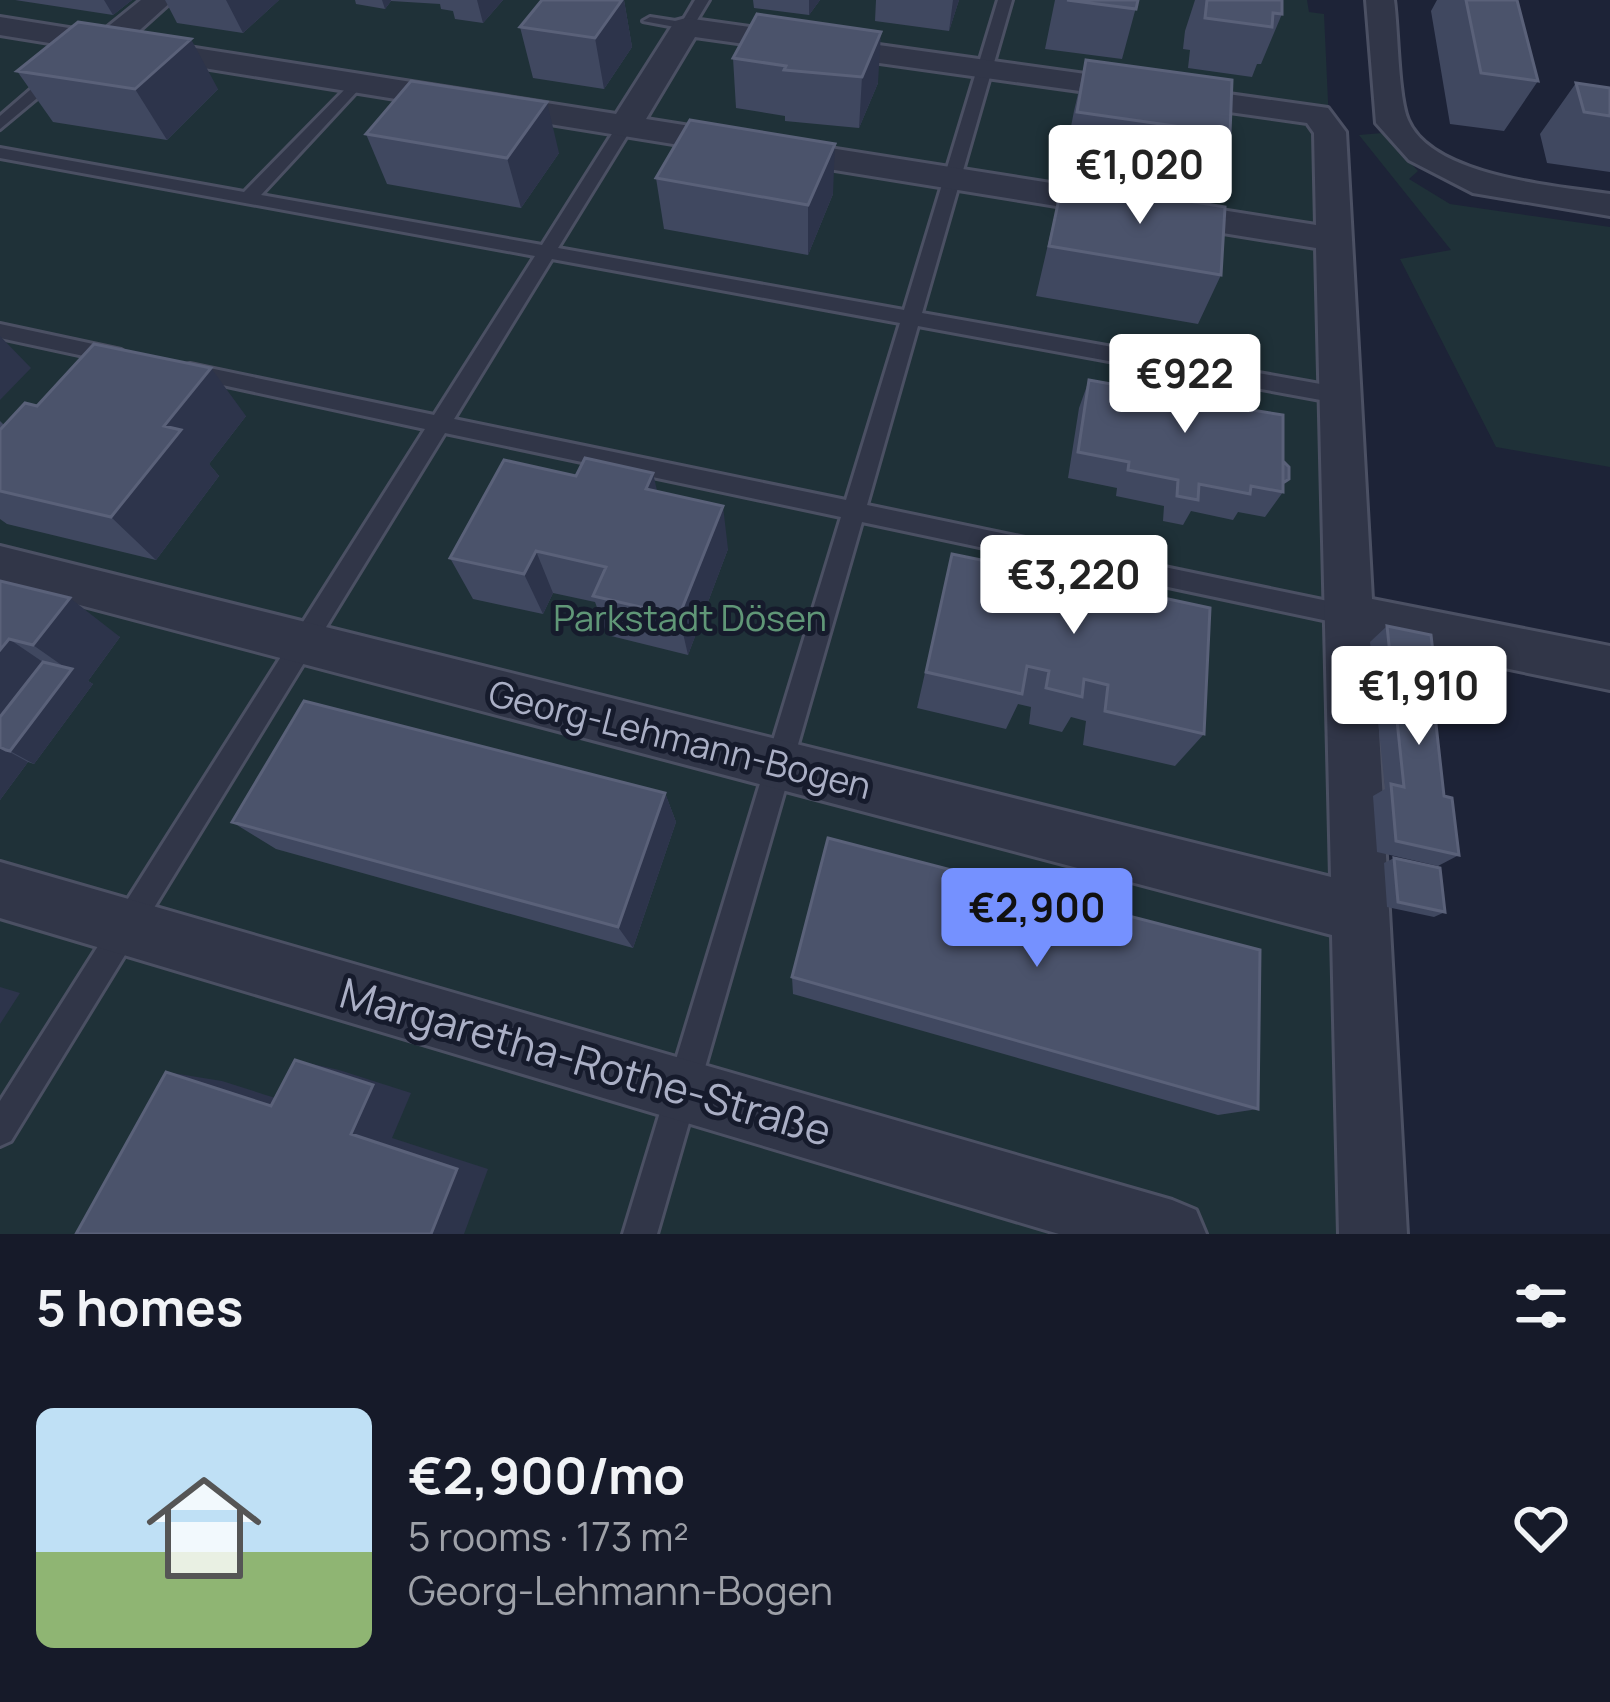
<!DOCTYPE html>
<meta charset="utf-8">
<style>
:root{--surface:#161a29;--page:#1f2331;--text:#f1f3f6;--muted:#9ea1a8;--line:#353846;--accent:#7591ff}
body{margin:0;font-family:Manrope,sans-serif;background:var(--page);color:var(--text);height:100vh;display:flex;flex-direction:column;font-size:45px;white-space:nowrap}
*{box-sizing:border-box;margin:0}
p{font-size:39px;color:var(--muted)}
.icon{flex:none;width:66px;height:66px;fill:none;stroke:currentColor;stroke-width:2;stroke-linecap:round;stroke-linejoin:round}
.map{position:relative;height:1234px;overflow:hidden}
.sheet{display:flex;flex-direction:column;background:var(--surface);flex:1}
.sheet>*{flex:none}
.price{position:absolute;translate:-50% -102px;padding:0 27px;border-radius:12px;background:#fff;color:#222;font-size:39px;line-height:78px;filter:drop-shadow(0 3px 6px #0008)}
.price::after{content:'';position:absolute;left:50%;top:72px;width:36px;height:27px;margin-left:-18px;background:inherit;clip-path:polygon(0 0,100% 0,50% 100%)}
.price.on{background:var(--accent);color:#111}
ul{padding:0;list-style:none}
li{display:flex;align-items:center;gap:36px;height:300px;padding:0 36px}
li+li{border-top:3px solid var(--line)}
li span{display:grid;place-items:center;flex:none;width:336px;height:240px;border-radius:18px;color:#555}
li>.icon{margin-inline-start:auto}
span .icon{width:144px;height:144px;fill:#fffc;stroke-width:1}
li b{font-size:51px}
h2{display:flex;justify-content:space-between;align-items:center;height:144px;padding:0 36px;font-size:51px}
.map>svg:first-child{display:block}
</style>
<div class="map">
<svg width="1610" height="1234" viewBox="0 0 1610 1234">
<rect width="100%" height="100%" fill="#1d2337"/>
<!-- green -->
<path fill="#1f3138" d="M0,0H1307L1309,12L1324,14L1380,1234H0Z
M1382,133L1418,171L1409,179L1450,204L1610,227V467L1496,447L1400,259L1451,250L1359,135Z"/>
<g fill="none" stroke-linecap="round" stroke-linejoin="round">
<!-- service casing -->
<g stroke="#4b5063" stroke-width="6">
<path id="service" d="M695,0H709L691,30L643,21L650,17L682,22Z
M998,0H1012L922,313L1337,387L1347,395L1337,403L918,326L867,505L1347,605L1355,608L1359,615L1355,622L1347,625L862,522L657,1234H623L841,517L445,433L11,1141L0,1146V1101L425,429L190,378L183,376V366L190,364L434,415L535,256L0,158V148L244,192L356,78L364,83L362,86L261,195L542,245L617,126L625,121L633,126L558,248L904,310ZM552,259L900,323L846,500L454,419Z
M52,71L66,74L0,129V116Z
M0,324L121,350L131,357L121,364L0,338Z"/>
</g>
<!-- minor casing -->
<g stroke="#4b5063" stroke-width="6">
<path id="minor" d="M141,0H173L131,38L616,114L675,21L686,18L1328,108L1346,132L1372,599L1610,646V690L1374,641L1407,1234H1339L1332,935L0,584V546L1331,877L1316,248L0,35V17L100,33ZM695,37L1307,123L1314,133L1316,225L646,119Z
M1366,0H1394C1398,28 1398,97 1408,120C1432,177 1557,186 1610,194V216L1473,193L1409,160L1376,123Z
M0,862L1172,1200L1196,1210L1206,1234H1059L0,918Z"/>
</g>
<!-- service -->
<use href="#service" fill="#313648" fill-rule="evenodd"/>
<!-- minor -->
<use href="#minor" fill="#313648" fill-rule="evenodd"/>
</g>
<!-- wall -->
<path fill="#404860" d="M15,0H132L113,15Z
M165,0H279L243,33L177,23Z
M355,0H503L483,23L455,19L453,11L441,9L440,4L391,1L385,9L356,4Z
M542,0H624L632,47L604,89L533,78L520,27Z
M753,0H820L809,15L754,8Z
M876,0H959L949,31L875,21Z
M1055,0H1138L1122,59L1045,49Z
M1195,0H1282V14L1261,64H1257L1252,77L1188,68L1190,50L1183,49L1185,31Z
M1437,0H1517L1538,81L1504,131L1450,124L1431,11Z
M757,14L878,83L859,128L785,121V116L736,108L733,58Z
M1086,60L1230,134L1209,185L1064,163L1074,111Z
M17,71L218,89L167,140L53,122Z
M1576,83L1610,88V172L1547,163L1540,134Z
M366,134L559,153L521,208L387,184Z
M656,178L833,194L808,255L664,229Z
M1063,180L1221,275L1198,324L1036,296Z
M1187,376L1204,393L1252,410L1283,488V492L1265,517L1238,512L1233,520L1191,511L1183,525L1163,521L1164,506L1116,496L1117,488L1068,478L1079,408L1089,380L1137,389L1140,382L1181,389Z
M37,406L246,416L209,464L219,476L156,560L7,524L0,519V421L4,425Z
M657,492L728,549L688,655L607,635L595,602L553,593L543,614L473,599L450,558Z
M952,554L1040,572L1047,554L1117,588L1204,734L1175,766L1083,745L1086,721L1071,717L1062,732L1029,724L1031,707L1018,704L1006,729L917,708Z
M0,581L120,637L88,681L93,684L34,764L28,762L0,800Z
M1387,626L1434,662L1429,665L1444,796L1459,855L1438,866L1377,852L1373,796L1385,789L1370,642Z
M665,793L676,822L633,948L276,849L232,822Z
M1394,858L1445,912L1434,917L1387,907L1384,863Z
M792,977L1258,1109L1218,1115L793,994Z"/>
<!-- shaded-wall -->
<path fill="#2d344b" d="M104,0H132L113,15Z
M226,0H279L243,33Z
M382,0H391V1L385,9Z
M477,0H503L483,23Z
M622,0H624L632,47L604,89L595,38Z
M809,0H820L809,15Z
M953,0H959L949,31Z
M881,32L878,83L859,128L862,77Z
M191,39L218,89L167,140L135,89Z
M547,102L559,153L521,208L507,158Z
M835,144L833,194L808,255V205Z
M0,336L31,368L0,400Z
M211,368L246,416L209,464L219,476L156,560L111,517L164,426Z
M653,473L663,517L646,489Z
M723,506L728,549L688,655L679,616Z
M536,551L553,593L543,614L524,574Z
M70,598L120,637L88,681L93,684L34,764L10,751L70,671L33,645Z
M9,639L65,677L6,750L28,762L0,800V650Z
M665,793L676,822L633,948L618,927Z
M0,987L20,993L0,1024Z
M295,1060L339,1070L411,1093L392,1138L488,1169L464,1234H431Z
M166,1072L222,1081L319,1112L271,1106Z"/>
<!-- building -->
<path fill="#4b536b" stroke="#5a6179" stroke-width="3" d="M542,0H622L595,38L520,27Z
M1067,0H1138L1136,9Z
M1207,0H1282V14L1273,13L1272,27L1205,18Z
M1466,0H1517L1538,81L1481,73Z
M757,14L881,32L862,77L784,70L786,66L733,58Z
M78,22L191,39L135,89L17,71Z
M1086,60L1232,80L1230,134L1077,112Z
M411,81L547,102L507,158L366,134Z
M1576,83L1610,88V116L1584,112Z
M690,120L835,144L808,205L656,178Z
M1063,180L1225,207L1221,275L1049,246Z
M94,344L211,368L164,426L181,430L111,517L0,491V430L25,403L37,406Z
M1187,376L1205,380L1204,393L1252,402V410L1283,415V492L1251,486L1250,494L1199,484L1198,500L1177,496L1178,480L1128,470L1129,462L1078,452L1089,380L1139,389L1140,382L1187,390Z
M585,458L653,473L646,489L723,506L679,616L593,596L606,567L536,551L524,574L450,558L504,460L576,476Z
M1283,461L1289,467V479L1283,483Z
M952,554L1044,573L1047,554L1119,569L1117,588L1210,608L1204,734L1105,711L1108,685L1084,679L1082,697L1046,688L1049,671L1027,666L1022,694L926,672Z
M0,581L70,598L33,645L9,639L0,650Z
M1387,626L1431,635L1434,662L1429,661L1444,796L1452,798L1459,855L1396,841L1391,784L1404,787Z
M43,662L72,669L10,751L6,750L0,747V717Z
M304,701L665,793L618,927L232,822Z
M828,838L1260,950L1258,1109L792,977Z
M1394,858L1440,868L1445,912L1398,902Z
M295,1060L373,1085L351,1134L457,1169L431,1234H76L166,1072L271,1106Z"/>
<g text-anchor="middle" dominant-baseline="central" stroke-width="10" stroke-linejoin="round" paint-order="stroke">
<!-- park labels -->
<g font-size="36" fill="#609777" stroke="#161b2c">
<text x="690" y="617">Parkstadt Dösen</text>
</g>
<!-- street labels -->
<g font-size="36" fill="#aaafc5" stroke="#161b2c">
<text transform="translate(680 739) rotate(14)">Georg-Lehmann-Bogen</text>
</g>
<!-- near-street labels -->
<g font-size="42" fill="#aaafc5" stroke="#161b2c">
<text transform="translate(586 1061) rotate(16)">Margaretha-Rothe-Straße</text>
</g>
</g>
</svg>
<b class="price" style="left:1140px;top:227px">€1,020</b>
<b class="price" style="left:1185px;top:436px">€922</b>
<b class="price" style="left:1074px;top:637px">€3,220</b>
<b class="price" style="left:1419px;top:748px">€1,910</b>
<b class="price on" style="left:1037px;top:970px">€2,900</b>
</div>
<section class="sheet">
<h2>5 homes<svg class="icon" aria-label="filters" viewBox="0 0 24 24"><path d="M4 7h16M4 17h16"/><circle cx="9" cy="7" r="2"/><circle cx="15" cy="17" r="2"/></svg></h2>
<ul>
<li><span style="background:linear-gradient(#bfe0f5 60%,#8fb573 0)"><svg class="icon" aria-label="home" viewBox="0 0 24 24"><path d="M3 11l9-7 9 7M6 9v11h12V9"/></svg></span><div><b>€2,900/mo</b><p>5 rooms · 173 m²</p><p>Georg-Lehmann-Bogen</p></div><svg class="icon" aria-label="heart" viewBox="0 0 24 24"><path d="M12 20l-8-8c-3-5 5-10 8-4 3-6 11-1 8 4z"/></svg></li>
</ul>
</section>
